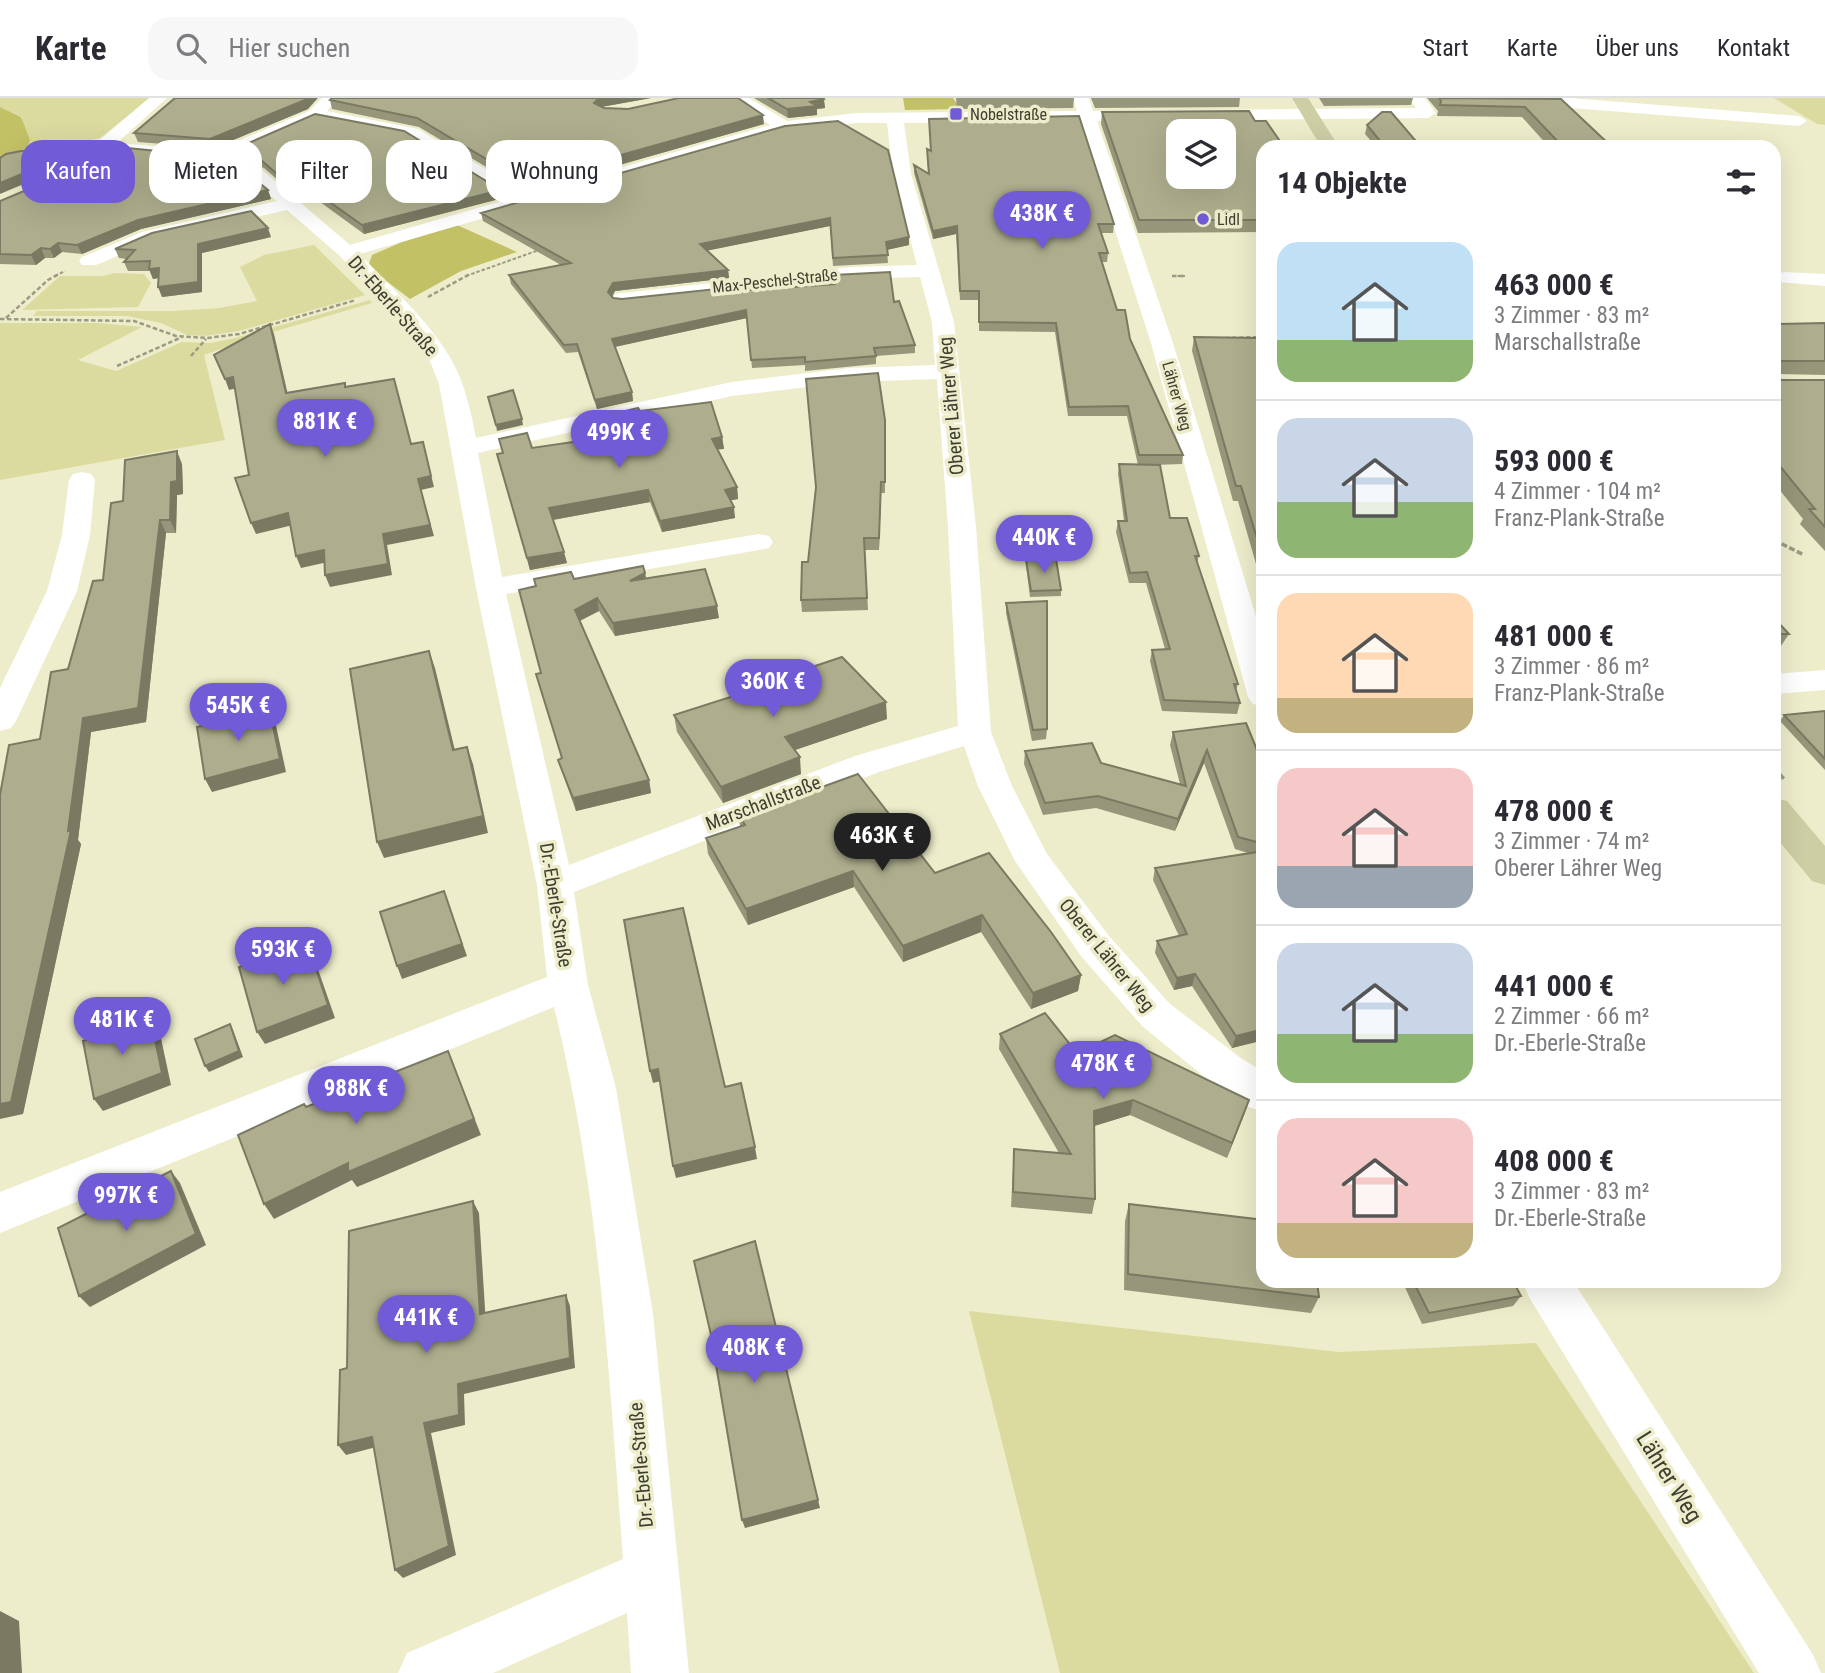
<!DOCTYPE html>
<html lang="de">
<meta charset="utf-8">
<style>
:root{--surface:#fff;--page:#f7f7f7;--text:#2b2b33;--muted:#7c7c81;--line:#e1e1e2;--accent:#725bd6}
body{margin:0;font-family:"Roboto Condensed",sans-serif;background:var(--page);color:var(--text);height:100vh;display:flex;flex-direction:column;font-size:26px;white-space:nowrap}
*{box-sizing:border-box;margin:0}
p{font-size:23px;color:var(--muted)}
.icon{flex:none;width:38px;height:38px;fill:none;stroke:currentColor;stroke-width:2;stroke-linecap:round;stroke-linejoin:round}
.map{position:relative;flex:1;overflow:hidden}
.drawer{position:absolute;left:1256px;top:42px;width:525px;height:1148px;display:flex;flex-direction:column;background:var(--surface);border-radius:21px;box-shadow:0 7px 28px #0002}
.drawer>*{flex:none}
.hud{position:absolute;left:21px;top:42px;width:665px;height:63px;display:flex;gap:14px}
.tools{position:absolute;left:1166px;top:21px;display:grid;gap:14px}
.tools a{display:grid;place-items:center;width:70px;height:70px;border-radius:14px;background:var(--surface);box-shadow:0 7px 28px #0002;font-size:35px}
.price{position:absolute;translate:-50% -60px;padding:0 16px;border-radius:24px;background:var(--accent);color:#fff;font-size:23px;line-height:46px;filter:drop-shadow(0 2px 4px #0008)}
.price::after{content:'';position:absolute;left:50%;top:42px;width:21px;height:16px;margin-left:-10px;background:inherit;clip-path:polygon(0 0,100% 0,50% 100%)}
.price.active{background:#222;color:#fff}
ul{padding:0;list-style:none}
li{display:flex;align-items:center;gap:21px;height:175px;padding:0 21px}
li+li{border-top:2px solid var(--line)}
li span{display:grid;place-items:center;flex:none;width:196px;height:140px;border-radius:21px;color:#555}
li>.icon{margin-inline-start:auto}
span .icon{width:84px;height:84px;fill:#fffc;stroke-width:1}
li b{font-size:30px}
h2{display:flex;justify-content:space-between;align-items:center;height:84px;padding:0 21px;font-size:30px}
.tag{padding:0 24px;border-radius:21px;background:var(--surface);box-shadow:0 7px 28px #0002;font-size:24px;line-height:63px}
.tag.active{background:var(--accent);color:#fff}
header{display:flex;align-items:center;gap:42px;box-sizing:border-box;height:98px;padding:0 35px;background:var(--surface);border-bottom:2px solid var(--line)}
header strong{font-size:33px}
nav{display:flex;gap:38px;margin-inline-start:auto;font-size:24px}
.search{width:490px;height:63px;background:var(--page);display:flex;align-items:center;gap:18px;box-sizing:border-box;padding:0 24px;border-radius:21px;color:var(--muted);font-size:26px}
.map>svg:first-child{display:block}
</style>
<header>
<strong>Karte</strong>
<div class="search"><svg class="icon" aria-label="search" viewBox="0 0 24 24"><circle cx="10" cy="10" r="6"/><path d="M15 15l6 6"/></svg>Hier suchen</div>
<nav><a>Start</a><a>Karte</a><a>Über uns</a><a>Kontakt</a></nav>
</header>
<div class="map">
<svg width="1825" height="1575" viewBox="0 0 1825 1575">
<rect width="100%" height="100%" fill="#ededcb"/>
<!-- green -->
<path fill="#dbdba0" d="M0,0H150L100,40L25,55L22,19L0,9Z
M1774,0H1825V27L1817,26Z
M314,147L365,197L239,233L205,238L187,237L161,225L127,218H33L37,213H174L219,210L257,203L240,169L264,157Z
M115,175L144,176L151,185L138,209L22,212L60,178H103Z
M370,202L372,205L256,239L204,257L225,342L0,382V225H99L142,229L78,262L116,273L182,244L210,245L235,240Z
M969,1213L1339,1254L1536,1245L1754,1575H1060Z"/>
<!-- forest -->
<path fill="#c3c166" d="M903,0H953L961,11L905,12Z
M0,9L21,19L30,42L25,55L0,60Z
M457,127L517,154L461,173L410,201L368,169L372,157L402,144Z"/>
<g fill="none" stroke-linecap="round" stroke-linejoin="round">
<!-- path-far2 -->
<path stroke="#9b9b83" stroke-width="2" stroke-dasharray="3.5 2" stroke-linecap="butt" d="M39,54L68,48
M55,178L65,173
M466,178L539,152
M1172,178H1185"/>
<!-- path-far1 -->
<path stroke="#9b9b83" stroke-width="2.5" stroke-dasharray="4.5 2.5" stroke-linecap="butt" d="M1172,178H1185
M428,199L470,176
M6,220L48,182L59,176
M0,221L134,223L176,238L207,240L239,236L356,202
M1225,240L1264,239
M191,258L206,241
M117,268L182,239"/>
<!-- path -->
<path stroke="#9b9b83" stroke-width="3.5" stroke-dasharray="6 2.5" stroke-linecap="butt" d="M1774,442L1804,457
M1774,670L1784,681"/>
<!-- minor -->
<path fill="#fff" fill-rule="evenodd" d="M149,0H167L117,45L214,53L309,13L322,0H339L327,13L418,31L527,96L770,27L730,0H749L787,23L856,15L1077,13L1073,0H1089L1093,13L1416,10L1409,0H1425L1436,15L1428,20L1097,23L1173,245L1264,545V609L1253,606L1248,599L1151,245L1080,23L904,25L911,76L954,224L976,429L991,634L1012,688L1047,756L1109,838L1170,906L1242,961L1264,974V1014L1249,1009L1212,985L1142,928L1081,858L1015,763L978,688L964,648L879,674L574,794L588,887L616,990L653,1216L689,1575H631L627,1515L493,1575H398L407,1555L623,1461C609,1276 599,1090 554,909L0,1135V1094L547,879L537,787L476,490L439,286L430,263L417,245L340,158L287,112L155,142L96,167H82L79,163L82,159L142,134L277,103C268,96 260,88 251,81C215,55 149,56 105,55L100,60H88L85,56L88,52ZM317,21L407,39L509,101L350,147L262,72L231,59ZM856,25H887L893,76L917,167L852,169L623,195L615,196L612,201L615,206L623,207L852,181L920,179L932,224L935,267L849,270L732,284L476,340C471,314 465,286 452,263C430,223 391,190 360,156L785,33ZM937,281L948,429L958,628L855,658L569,767L506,496L759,452L769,450L773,444L769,438L759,436L502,479L478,355L732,298L849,284Z
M1501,0H1570L1799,18L1807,23L1799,28L1509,5Z
M1784,174L1825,176V188L1777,184L1774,181L1777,176Z
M82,374L91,376L95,382L90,437L77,493L16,623L11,630L0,633V590L47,493L62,437L69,382L73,376Z
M1825,572V592L1774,596V576Z
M1522,1183H1573L1812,1555L1821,1575H1759L1529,1199Z"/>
<!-- major -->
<path fill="#cecea5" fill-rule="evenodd" d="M1292,0H1308L1339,49H1321Z
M1774,700L1787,703L1825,748V787L1812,783L1774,737Z"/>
</g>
<!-- wall -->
<path fill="#96967a" d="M332,0H651L601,9L604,10L764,26L527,93L419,29L332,11L330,2Z
M754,0H823L825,10L817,11V17L788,20Z
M956,0H1074L1073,10L957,11Z
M1091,0H1240L1239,9L1095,10Z
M1319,0H1413L1411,7L1324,8Z
M1427,0H1549L1612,49H1549L1522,19L1437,18L1438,13Z
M308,11L214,50L138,44L134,35Z
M1102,14L1255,23L1264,49V134L1138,135L1101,26Z
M929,21L1114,126L1113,135H1101L1108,155L1107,164H1102L1117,212L1183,357L1182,366L1153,367L1170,420L1199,458L1197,465L1238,586L1236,593L1240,605L1237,616L1162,613L1150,563L1152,552L1165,551L1146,485H1129L1116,434L1118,423H1124L1118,376L1119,366L1138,367L1127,318H1068L1055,234L979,233V202H960L956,136L933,141L914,75V67L928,75L927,51L931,53Z
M1367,27L1421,49H1376L1365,36Z
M785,28L909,139V147L887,152L888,165L833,168L830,128L707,152L728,172L729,180L615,193L612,199L613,200L622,201L750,192L894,204L915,247V255L876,258V266L805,273V267L752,270L747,220L615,249L632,294L633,303L597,311L578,254L566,255L511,186L509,177L561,167L483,123L481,115Z
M235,51L503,100L364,136L305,93L294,96L264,70L238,59Z
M268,92L271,101L141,131L82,156L62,154L54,160H45L36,167L0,166V103Z
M271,139L202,155V194L162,199L158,180L153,181L150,173H128L124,164L126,161L119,160L115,151Z
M1825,225V277L1778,276V279L1781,282H1825V453L1800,426L1803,421L1774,385V226Z
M1194,239L1264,255V488L1256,466L1238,403H1233L1192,253Z
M640,313L722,339L724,351H717L737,389L738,401L731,402L735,420L662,434L650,404L553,422L567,465L530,472L500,367L587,342L604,333L601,319Z
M885,322V395H881L879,452H865L868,512L802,514L801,502L808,464L816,391Z
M182,366L183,396L177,397L176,435H166L146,624L91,634L78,742L81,746L23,1016L40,641L103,482L123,403Z
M1026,462L1061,492V498L1030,499L1026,468Z
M645,475L646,480L719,520L615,538L599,513L580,523L649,682L651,695L576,713L562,674L558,662L562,661L536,576L541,575L574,481Z
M1006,505L1047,631L1046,641L1032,643L1006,515Z
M1774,536H1789L1781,548H1774Z
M797,574L887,621L795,652L801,676L723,705L677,634L674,617L797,577Z
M1825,613V672L1780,623L1784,617Z
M1173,634L1264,669V942L1232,950L1192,888L1174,892L1155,855L1157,843L1179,838L1153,782L1155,770L1248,755L1235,751L1204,665L1175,733L1096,710L1043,717L1024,666L1025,653L1101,665L1180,686L1170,647Z
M822,689L935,775L1081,877L1078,893L1031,911L981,834L903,864L854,789L748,827L708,756L706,740L740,728L738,715Z
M1000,936L1077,955L1249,1002L1227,1060L1130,1017L1094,1028L1095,1101L1092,1116L1011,1109L1014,1051L1059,1055L999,951Z
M1129,1106L1319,1199L1311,1215L1124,1192L1125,1123Z
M1402,1183H1513L1521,1198L1513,1208L1422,1226Z"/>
<!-- shaded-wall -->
<path fill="#7a7a63" d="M307,0H318L308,11L214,50L210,41Z
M599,0H651L601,9L594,5Z
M824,1L825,10L817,11V17L788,20L787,11L810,4Z
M763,17L764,26L527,93L525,84Z
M62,53L66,62L33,82L0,96V85Z
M303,85L305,93L294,96L291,88Z
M268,92L271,101L141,131L82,156L77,147L138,122Z
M501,92L503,100L364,136L362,127Z
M830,120V128L701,154L700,146Z
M957,128L956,136L933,141V133Z
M268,130L271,139L202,155V194L162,199L158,189L198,146Z
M909,139V147L886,152V144Z
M58,145L62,154L54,160L50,151Z
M41,150L45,160L36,167L31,157Z
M159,170L163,179L153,181L149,171Z
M728,172L729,180L615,193L610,202L608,194L613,185Z
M746,212L747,220L614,249L612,241Z
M270,226L274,236L290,306L286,295Z
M233,279L237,290L229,292L225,281Z
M632,294L633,303L597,311L595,302Z
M522,321L523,327L497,333L496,327Z
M722,339L724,351L713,352L712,341Z
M423,344L434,389L421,392L434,438L387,447L392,477L330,489L325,477L383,436L418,381Z
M177,353L182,366L183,396L177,397L176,435L170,422L171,384Z
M881,384V395L879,452V440Z
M737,389L738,401L727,403L725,392Z
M648,392L650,404L552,422L549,410Z
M734,409L735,420L662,434L660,423Z
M288,415L293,427L256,436L251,425Z
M160,422L166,435L146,624L91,634L78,742L81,746L23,1016L0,1021V1006L83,620Z
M324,452L328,464L301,470L296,458Z
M564,454L567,465L530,472L527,460Z
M645,475L647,487L630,483Z
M597,500L599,513L577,524L575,512Z
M717,508L719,520L615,538L613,525Z
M429,553L435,570L459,669L453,652Z
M886,604L887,621L786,655L785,639Z
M269,610L275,623L286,674L212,694L205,681Z
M467,649L473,666L488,735L384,760L377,744Z
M1207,652L1204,665L1175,733L1178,721Z
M800,659L801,676L723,705L721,689Z
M649,682L651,695L576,713L573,700Z
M853,773L854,789L748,827L746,811Z
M444,793L467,858L402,881L397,868Z
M982,817L981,834L903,864V848Z
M307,844L313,857L335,920L265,946L257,934Z
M1195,876L1192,888L1174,892L1177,880Z
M1081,877L1078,893L1031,911L1033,895Z
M150,918L159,931L171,987L103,1013L94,1001Z
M230,926L233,932L243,959L209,974L205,968Z
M1264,931V942L1232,950L1236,938Z
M448,953L481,1037L357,1089L352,1082L274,1121L264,1106Z
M658,971L661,983L653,985L650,973Z
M1133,1002L1130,1017L1091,1029L1094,1013Z
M1249,1002L1244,1017L1227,1060L1232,1045Z
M755,1049L757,1061L676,1080L673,1068Z
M171,1073L180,1085L206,1147L90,1209L79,1198Z
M473,1103L479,1115L486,1227L480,1216Z
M566,1197L570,1208L575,1270L464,1296L465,1327L431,1335L456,1457L403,1480L395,1472L424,1325L458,1286Z
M372,1339L380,1348L346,1357L338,1347Z
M818,1402L820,1410L745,1430L742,1422Z
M0,1513L19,1523L22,1575H1L0,1552Z"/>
<!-- building -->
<path fill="#aeae8e" stroke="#7a7a63" stroke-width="2" fill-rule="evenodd" d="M175,0H307L305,2L210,41L134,35Z
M332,0H599L594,5L604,10L628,11L679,0H738L763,17L525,84L417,20L330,2Z
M768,0H823L824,1L810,4L817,8L787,11Z
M1439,0L1561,1L1612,49H1563L1525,9L1440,7L1441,3Z
M1249,13L1255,23H1266L1284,49H1264V122H1139L1102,14ZM1178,33H1223V79H1178Z
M1382,14H1391L1421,49H1385L1367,27Z
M315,16L404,33L501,92L362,127L303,85L291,88L261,62L235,51Z
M1079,18L1114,126H1098L1108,155H1099L1117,212H1125L1130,241L1183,357H1139L1128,308L1069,309L1056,225L979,224V193H960L957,128L933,133L914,67L929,76L927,51L931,53L929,21Z
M838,23L888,52L909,139L886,144L888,157L833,160L830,120L700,146L728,172L613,185L608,194L613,200L622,201L745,188L750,192L835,186L834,177L890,174L894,204L899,203L915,247L874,250L876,258L805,264V259L751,262L746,212L612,241L632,294L595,302L577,246L564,247L509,177L571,165L481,115L785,28Z
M117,49L208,58L245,73L268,92L138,122L77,147L58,145L50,151L41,150L31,157L0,156V103L43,85L97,52H114Z
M21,53H62L29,73L0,85V60L6,56Z
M251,113L268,130L198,146V184L158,189L159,170L149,171L150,163L124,164L135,152L115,151L152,135Z
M1825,225V263H1781L1778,265V279L1781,282H1825V429L1809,411H1815L1774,361V226Z
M270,226L286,295L345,285V289L394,281L411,346L423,344L431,378L418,381L430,427L383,436L388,466L325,477L324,452L296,458L288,415L251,425L235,380L249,377L233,279L225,281L214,257Z
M1194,239L1258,240L1264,255V463L1241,388H1236Z
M878,275L885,322V384H881L879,440H864L867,500L801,502L802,464H808L816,389L806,281Z
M513,292L522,321L496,327L488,299Z
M711,304L722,339L712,341L737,389L725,392L734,409L660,423L648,392L549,410L564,454L527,460L497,356L503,355L499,341L527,335L532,350L587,342L586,335L605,333L601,319L638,310L640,313Z
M177,353V383L171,384L170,422H160L138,610L83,620L68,733L71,732L11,1004L0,1006V697L9,647L40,641L51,574L68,571L93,483L103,482L111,405L123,403L125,362Z
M1119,366L1160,367L1170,420H1187L1199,458H1195L1238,586H1234L1240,605L1164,602L1152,552L1170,551L1147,474L1130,475L1118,423H1127Z
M1056,461L1061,492L1031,493L1026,462Z
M643,468L645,475L630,483L705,471L717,508L613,525L597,500L575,512L649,682L573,700L558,662L562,660L536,576L541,575L519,492L536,488L534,481L571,474L574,481Z
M1047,503V631L1033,632L1006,505Z
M1774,520L1789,536H1774Z
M429,553L453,652L467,649L483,718L377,744L350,571Z
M842,559L886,604L785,639L800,659L721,689L674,617L799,577L797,574Z
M269,610L280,661L205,681L197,629Z
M1825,613V661L1784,617Z
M1246,625L1264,669V746L1238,739L1207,652L1178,721L1098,698L1045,705L1025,653L1092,645L1101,665L1186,688L1173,634Z
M858,676L935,775L989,755L1051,834L1081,877L1033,895L982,817L903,848L853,773L746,811L706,740L745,727L738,715L818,684L822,689Z
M1264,753V931L1236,938L1195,876L1177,880L1157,843L1187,836L1155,770Z
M444,793L462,846L397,868L380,814Z
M683,810L725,989L741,985L755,1049L673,1068L658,971L650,973L624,822Z
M307,844L328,907L257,934L239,869Z
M1045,915L1077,955L1115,937L1249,1002L1232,1045L1133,1002L1094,1013L1095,1101L1013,1094L1014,1051L1071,1056L1000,936Z
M150,918L162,975L94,1001L83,943Z
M230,926L239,953L205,968L195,941Z
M448,953L474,1021L348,1074V1065L264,1106L238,1037L304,1006L306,1009Z
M171,1073L196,1136L79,1198L58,1130Z
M473,1103L480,1216L566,1197L570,1260L458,1286L459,1317L424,1325L449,1448L395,1472L372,1339L338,1347L340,1272L347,1270L349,1133Z
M1129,1106L1264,1122V1183H1317L1319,1199L1128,1176Z
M755,1143L818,1402L742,1422L711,1237L694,1163Z
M1413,1183H1513L1521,1198L1429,1215Z
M0,1552L1,1575H0Z"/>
<!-- markers -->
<g fill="#725bd6" stroke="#ededcb" stroke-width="2.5">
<rect x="949" y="9" width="14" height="14" rx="3.5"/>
<circle cx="1203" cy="121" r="7"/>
</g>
<g text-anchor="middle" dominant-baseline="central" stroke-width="7" stroke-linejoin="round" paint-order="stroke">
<!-- far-poi labels -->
<g font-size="16" fill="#3e3e31" stroke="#ededcb" text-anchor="start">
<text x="970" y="16">Nobelstraße</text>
<text x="1217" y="121">Lidl</text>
</g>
<!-- far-street labels -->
<g font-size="16" fill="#3e3e31" stroke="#ededcb">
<text transform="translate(775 183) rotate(-6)">Max-Peschel-Straße</text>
<text transform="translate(1177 298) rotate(74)">Lährer Weg</text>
</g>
<!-- street labels -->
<g font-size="19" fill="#3e3e31" stroke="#ededcb">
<text transform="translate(393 208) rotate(49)">Dr.-Eberle-Straße</text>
<text transform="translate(951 308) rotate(-95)">Oberer Lährer Weg</text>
<text transform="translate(763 705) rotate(-21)">Marschallstraße</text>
<text transform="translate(556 807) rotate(81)">Dr.-Eberle-Straße</text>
<text transform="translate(1107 857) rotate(51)">Oberer Lährer Weg</text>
<text transform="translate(641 1367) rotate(-95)">Dr.-Eberle-Straße</text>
</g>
<!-- near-street labels -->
<g font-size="23" fill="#3e3e31" stroke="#ededcb">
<text transform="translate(1669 1379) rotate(58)">Lährer Weg</text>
</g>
</g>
</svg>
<div class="tools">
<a><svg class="icon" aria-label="layers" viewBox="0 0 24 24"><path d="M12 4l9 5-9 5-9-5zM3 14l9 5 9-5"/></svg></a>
</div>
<b class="price" style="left:1042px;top:153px">438K €</b>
<b class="price" style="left:325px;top:361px">881K €</b>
<b class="price" style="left:619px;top:372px">499K €</b>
<b class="price" style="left:1044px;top:477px">440K €</b>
<b class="price" style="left:773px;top:621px">360K €</b>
<b class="price" style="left:238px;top:645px">545K €</b>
<b class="price active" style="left:882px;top:775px">463K €</b>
<b class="price" style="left:283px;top:889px">593K €</b>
<b class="price" style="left:122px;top:959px">481K €</b>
<b class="price" style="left:1103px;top:1003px">478K €</b>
<b class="price" style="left:356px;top:1028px">988K €</b>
<b class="price" style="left:126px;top:1135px">997K €</b>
<b class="price" style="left:426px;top:1257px">441K €</b>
<b class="price" style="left:754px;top:1287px">408K €</b>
<div class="hud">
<a class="tag active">Kaufen</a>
<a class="tag">Mieten</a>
<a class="tag">Filter</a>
<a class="tag">Neu</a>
<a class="tag">Wohnung</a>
</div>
<section class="drawer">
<h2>14 Objekte<svg class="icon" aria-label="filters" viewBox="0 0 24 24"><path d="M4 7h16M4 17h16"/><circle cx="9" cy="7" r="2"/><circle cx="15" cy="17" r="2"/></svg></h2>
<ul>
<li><span style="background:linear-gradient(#bfe0f5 70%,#8fb573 0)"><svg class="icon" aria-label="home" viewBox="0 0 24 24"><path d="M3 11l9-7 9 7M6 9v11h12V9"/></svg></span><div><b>463 000 €</b><p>3 Zimmer · 83 m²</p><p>Marschallstraße</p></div></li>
<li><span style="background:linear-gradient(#c9d6e8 60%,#8fb573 0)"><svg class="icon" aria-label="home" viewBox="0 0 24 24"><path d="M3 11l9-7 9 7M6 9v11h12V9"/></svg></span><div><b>593 000 €</b><p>4 Zimmer · 104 m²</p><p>Franz-Plank-Straße</p></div></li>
<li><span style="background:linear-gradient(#ffd9b3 75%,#c2b280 0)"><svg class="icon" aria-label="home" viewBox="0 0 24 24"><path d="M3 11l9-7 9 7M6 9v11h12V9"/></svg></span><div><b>481 000 €</b><p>3 Zimmer · 86 m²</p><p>Franz-Plank-Straße</p></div></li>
<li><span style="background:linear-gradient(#f6c9c9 70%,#9aa5b1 0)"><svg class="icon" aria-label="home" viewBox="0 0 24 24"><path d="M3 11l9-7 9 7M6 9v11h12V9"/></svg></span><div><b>478 000 €</b><p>3 Zimmer · 74 m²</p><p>Oberer Lährer Weg</p></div></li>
<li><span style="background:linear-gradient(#c9d6e8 65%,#8fb573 0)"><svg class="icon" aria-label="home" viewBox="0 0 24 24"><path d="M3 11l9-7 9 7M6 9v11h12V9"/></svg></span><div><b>441 000 €</b><p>2 Zimmer · 66 m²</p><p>Dr.-Eberle-Straße</p></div></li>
<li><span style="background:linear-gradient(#f6c9c9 75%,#c2b280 0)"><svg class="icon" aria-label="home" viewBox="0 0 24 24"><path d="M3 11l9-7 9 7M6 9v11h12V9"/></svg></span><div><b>408 000 €</b><p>3 Zimmer · 83 m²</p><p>Dr.-Eberle-Straße</p></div></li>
</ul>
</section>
</div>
